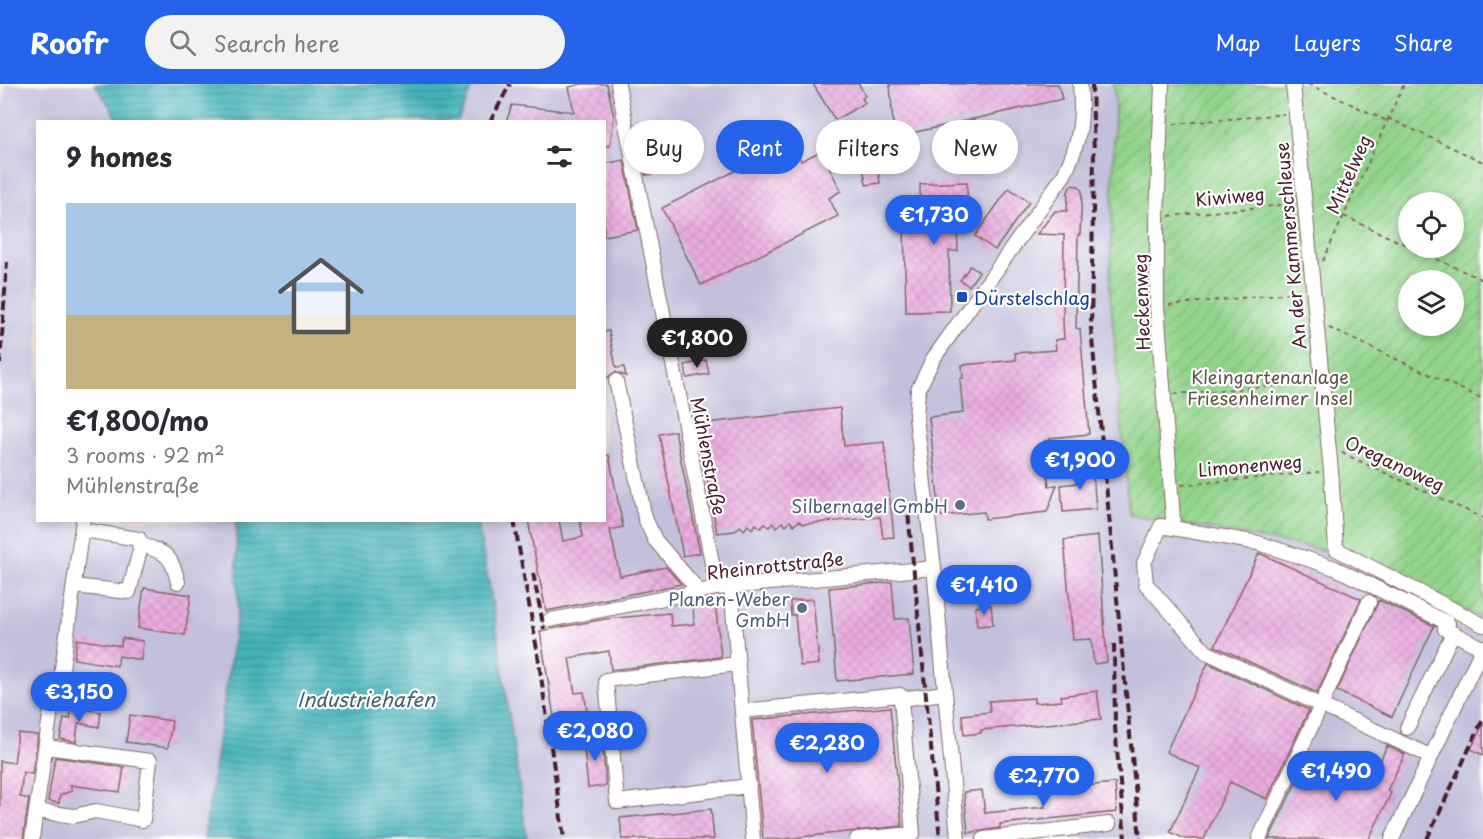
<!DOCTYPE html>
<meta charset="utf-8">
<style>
:root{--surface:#fff;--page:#f2f2f3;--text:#2b2b33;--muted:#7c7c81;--accent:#2563eb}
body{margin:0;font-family:"Playpen Sans",sans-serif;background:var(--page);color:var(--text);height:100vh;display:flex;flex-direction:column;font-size:22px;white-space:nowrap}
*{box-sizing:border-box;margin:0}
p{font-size:20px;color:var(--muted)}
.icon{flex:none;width:33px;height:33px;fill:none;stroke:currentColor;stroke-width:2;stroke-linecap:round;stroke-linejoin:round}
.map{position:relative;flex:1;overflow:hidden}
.panel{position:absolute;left:36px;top:36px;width:570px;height:402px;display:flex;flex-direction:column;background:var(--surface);border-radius:0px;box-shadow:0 3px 9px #0003}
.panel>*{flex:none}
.guide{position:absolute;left:624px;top:36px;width:570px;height:54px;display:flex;gap:12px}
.buttons{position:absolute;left:1398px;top:108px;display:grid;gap:12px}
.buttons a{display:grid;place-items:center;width:66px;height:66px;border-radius:50%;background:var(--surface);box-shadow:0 3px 9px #0003;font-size:30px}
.price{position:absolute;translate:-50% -51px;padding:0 14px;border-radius:21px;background:var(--accent);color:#fff;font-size:20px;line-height:39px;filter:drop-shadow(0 2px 3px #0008)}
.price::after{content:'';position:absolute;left:50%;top:36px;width:18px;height:14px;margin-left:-9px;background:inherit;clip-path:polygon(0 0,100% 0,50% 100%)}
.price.selected{background:#222;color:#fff}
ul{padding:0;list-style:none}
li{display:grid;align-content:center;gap:12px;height:318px;padding:0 30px}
li span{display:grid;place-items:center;height:186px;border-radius:0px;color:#555}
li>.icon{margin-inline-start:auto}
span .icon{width:108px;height:108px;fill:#fffc;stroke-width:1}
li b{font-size:26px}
h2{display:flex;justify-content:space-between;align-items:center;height:72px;padding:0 30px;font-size:26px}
.pill{padding:0 21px;border-radius:27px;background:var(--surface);box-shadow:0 3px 9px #0003;font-size:21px;line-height:54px}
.pill.selected{background:var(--accent);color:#fff}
header{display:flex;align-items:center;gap:36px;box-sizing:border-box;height:84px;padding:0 30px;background:var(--accent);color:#fff}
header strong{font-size:28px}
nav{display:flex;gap:33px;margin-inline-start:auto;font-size:21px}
.search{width:420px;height:54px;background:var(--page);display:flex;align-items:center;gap:15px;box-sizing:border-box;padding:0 21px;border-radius:33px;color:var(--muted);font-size:22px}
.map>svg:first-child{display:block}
</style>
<header>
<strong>Roofr</strong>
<div class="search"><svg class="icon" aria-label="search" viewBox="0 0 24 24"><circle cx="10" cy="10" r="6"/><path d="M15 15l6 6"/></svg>Search here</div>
<nav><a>Map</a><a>Layers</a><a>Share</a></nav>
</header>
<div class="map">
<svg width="1483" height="755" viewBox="0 0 1483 755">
<defs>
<pattern id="garden-furrows" width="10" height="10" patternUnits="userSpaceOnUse" patternTransform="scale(1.5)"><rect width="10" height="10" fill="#92d48b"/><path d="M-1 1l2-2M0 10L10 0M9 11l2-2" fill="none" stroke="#7fb678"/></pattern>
<pattern id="water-rules" width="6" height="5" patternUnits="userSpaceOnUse" patternTransform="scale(1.5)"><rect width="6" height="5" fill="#43b3ba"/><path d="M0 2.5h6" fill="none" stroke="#3a9197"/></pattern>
<pattern id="building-cross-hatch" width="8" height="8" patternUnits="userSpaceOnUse" patternTransform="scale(1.5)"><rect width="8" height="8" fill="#eaaddf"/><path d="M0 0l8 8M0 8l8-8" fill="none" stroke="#ca94c0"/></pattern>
</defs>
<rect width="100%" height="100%" fill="#fff"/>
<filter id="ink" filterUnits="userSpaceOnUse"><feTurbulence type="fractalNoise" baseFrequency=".0167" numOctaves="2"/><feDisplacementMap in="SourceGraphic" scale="12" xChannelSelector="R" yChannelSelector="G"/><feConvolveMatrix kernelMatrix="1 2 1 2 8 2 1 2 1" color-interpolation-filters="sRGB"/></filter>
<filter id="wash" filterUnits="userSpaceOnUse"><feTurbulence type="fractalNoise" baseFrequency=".008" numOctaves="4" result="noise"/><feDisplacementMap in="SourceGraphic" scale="24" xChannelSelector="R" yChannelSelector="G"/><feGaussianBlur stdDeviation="1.35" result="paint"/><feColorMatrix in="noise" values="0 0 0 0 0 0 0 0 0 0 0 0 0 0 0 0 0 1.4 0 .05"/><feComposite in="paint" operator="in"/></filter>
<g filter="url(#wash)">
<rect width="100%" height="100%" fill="#f8e6d2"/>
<!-- industrial -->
<path fill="#c3c0db" d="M6,0H95L120,37L38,38V436L236,437L238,524L204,755H0V36Z
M473,0H1113L1115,18L1334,468L1442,522L1437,532L1466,546L1474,531L1483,535V755H527L494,527L477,437L604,436V38H458Z"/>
<!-- garden -->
<path fill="url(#garden-furrows)" stroke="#6e7a5b" stroke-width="1.5" fill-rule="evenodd" d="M1113,0H1483V535L1334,468L1129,430L1110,206L1115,18ZM1408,118H1454V164H1408ZM1408,196H1454V242H1408Z"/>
<!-- water -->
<path fill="url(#water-rules)" stroke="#466972" stroke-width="1.5" d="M95,0H473L458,37L120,38Z
M236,437H477L494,527L527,755H204L238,524Z"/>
<g id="blocks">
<!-- building -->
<path fill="url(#building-cross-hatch)" d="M582,0H607L614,33L610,62H604V38H506L512,21L574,28L569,3Z
M813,0H859L865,12L862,14L865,19L835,36Z
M890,0H1058L1062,15L894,53Z
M792,58L801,77L821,67L841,107L829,114L838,132L701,201L662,124Z
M875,65L880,99L866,101L861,68Z
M669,67L673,86L646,91L643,72Z
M624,76L638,146L604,152V80Z
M967,98L968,141L957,139L958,167H949L950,227L906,228L904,142H921L920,100Z
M1071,101L1079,102L1082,107L1080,151H1078L1076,244L1080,245L1089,350L1050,354V356L1044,357L1049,402L1057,401L1047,428L985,435L984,428L940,432L929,333L963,329L960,295L963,294L962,281L1016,276L1015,269L1056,266L1055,256L1064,255L1063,237L1064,151L1037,150L1055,127H1067L1068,108Z
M1009,104L1029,118L995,166L975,152Z
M970,182L979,188L969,202L960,196Z
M609,247L616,284L624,283L626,292L615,288L604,296V248Z
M706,276L709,290L687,294L685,281Z
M840,324L844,362L884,358L894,453L883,454L880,433L803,440L799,437L794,441L790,437L786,442L782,438L777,443L773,439L769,443L765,440L761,444L756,440L752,445L748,441L744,446L740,442L735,447L717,449L697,340Z
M675,347L700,469L683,472L659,350Z
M604,371H609L623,443L610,446L620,492L666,483L681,500L546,527L528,436H559L563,457L583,453L580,436H604Z
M1092,379L1096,425L1063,428L1061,401L1077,399L1075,381Z
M1098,452L1107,578L1094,580L1091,555L1073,556L1064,456Z
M1259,469L1361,515L1317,609L1215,562Z
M892,498L895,535L909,534L914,590L837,597L829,504Z
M144,504L191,511L185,551L138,544Z
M813,515L819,580L800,582L795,531H791L790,517Z
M1379,516L1434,542L1392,633L1337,607Z
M715,517L721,573L611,586L609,567L569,574L575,609L584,608L587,627L554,633L540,547L605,535L670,529L671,542L694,540L693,519Z
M991,521L993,541L977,542L975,523Z
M122,554L143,557L141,576L119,572L117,582L74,575L77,555L121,562Z
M1208,579L1309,626L1267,715L1230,698L1204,755H1185L1170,748L1200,684L1166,668Z
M1097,607L1101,635L981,646V649L964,651L962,631L990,628L989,617L1034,614V619L1062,617L1061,612Z
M72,623L101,628L99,643L78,639L76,658L60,655L64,634L70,635Z
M890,623L902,742L782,755H763L752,636Z
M130,631L172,637L168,664L126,658Z
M1483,640V671L1471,665Z
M18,649L38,651L32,690L23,688L20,713L29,715L23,755H0V677L14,679Z
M602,652L606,702L588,704L583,654Z
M1387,662L1405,670L1387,707L1391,709L1369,755H1269L1309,671L1370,699Z
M55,673L124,683L120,708L70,701L72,707L60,711L59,719L48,717Z
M1115,699L1117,728L1000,740V744L968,749L964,708L982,706L985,729L1045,723L1043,706Z
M711,725L714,755H622L620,734Z"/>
</g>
</g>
<g filter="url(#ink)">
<use href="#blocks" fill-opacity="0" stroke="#876565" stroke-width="1.5"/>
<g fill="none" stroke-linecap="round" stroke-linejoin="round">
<!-- minor casing -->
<g stroke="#876565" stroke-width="16">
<path id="minor" d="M618,0L717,504
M1162,0L1157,133V222L1173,435
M1293,0L1331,387L1336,465L1483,541
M616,297L645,434L655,456L699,507
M139,460C166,469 171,469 178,498
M74,502L129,508L140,466L139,455L82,446
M731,503L753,755
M550,536L717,504L934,484
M737,580L606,596L617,718L749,702
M58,613L83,436
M743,627L900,611L901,615L944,609
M1407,644L1453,549
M1430,672L1206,568L1146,500L1144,479L1161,442L1258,459L1335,484L1448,539L1445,545L1482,564
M36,727L74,732L96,727L143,736L150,677L46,663
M32,755L52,618C64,607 77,613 92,616
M857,755L913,750L901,615
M958,755L934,484L916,333L918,306L933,275L1064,91C1080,58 1083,36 1080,0
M984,755L1109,740
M1259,755L1369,518
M1392,755L1483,563"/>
</g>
<!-- path -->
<path stroke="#876565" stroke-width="2" stroke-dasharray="4.5 4.5" stroke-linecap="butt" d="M1308,0L1387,37
M1388,34L1483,78
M1174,40L1284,30
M1169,132L1292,120
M1344,132L1408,162
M1412,164L1483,196
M1323,177L1404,0
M1169,221L1301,208
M1329,244L1483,315
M1174,310L1309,299
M1342,369L1483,434
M1181,401L1319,388"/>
<!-- minor -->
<use href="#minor" stroke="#fff" stroke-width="14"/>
<!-- rail -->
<path stroke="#4a1f2b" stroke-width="4" stroke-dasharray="9 4.5" stroke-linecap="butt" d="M1092,0L1094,71L1091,244L1140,755
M490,38L510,0
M0,280L7,178
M907,418L940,755
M514,436L538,571L564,755
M533,489L544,545
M1114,560L1115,643L1125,755
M1427,755L1483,635"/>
</g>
</g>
<!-- markers -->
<rect fill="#1a4fb4" stroke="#fff" stroke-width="2" x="956" y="207" width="12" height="12" rx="3"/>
<g fill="#5c6f8a" stroke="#fff" stroke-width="2">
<circle cx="960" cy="421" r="6"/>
<circle cx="802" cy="524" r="6"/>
</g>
<g text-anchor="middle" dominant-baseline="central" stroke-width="4.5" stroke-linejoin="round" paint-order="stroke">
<!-- street labels -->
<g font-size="18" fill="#4a1f2b" stroke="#fff">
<text transform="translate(1348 90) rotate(-66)">Mittelweg</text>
<text transform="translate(1230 112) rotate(-5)">Kiwiweg</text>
<text transform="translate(1290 162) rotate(-95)">An der Kammerschleuse</text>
<text transform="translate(1141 218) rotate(-92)">Heckenweg</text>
<text transform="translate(709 372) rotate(79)">Mühlenstraße</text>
<text transform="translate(1395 379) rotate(25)">Oreganoweg</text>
<text transform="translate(1250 381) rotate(-5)">Limonenweg</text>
<text transform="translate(775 481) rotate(-6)">Rheinrottstraße</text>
</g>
<!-- transit labels -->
<g font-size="18" fill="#164399" stroke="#fff" text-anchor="start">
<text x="974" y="213">Dürstelschlag</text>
</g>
<!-- park labels -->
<g font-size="18" fill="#605548" stroke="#fff">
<text x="1270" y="292">Kleingartenanlage<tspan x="1270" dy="21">Friesenheimer Insel</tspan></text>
</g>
<!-- service labels -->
<g font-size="18" fill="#4e5e75" stroke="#fff" text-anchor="end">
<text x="948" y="421">Silbernagel GmbH</text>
<text x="790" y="514">Planen-Weber<tspan x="790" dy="21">GmbH</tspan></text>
</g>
<!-- water labels -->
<g font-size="20" font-style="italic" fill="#47626b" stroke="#fff">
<text x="366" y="615">Industriehafen</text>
</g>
</g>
</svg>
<div class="buttons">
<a><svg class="icon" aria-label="locate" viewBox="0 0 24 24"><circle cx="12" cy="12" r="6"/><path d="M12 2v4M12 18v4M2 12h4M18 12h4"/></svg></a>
<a><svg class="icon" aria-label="layers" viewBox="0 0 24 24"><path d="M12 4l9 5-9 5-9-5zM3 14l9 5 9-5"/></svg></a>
</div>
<b class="price" style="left:934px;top:162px">€1,730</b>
<b class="price selected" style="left:697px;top:285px">€1,800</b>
<b class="price" style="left:1080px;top:407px">€1,900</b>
<b class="price" style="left:984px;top:532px">€1,410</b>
<b class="price" style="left:79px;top:639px">€3,150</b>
<b class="price" style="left:595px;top:678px">€2,080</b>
<b class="price" style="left:827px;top:690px">€2,280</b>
<b class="price" style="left:1336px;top:718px">€1,490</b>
<b class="price" style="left:1044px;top:723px">€2,770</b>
<div class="guide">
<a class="pill">Buy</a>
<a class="pill selected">Rent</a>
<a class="pill">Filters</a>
<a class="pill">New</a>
</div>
<section class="panel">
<h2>9 homes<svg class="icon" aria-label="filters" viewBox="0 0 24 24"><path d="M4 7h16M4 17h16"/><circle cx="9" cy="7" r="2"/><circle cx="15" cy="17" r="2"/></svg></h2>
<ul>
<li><span style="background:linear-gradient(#a9c7e8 60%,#c2b280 0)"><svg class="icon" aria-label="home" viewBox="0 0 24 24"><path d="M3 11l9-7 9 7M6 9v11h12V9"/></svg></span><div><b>€1,800/mo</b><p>3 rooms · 92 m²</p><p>Mühlenstraße</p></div></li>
</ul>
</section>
</div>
